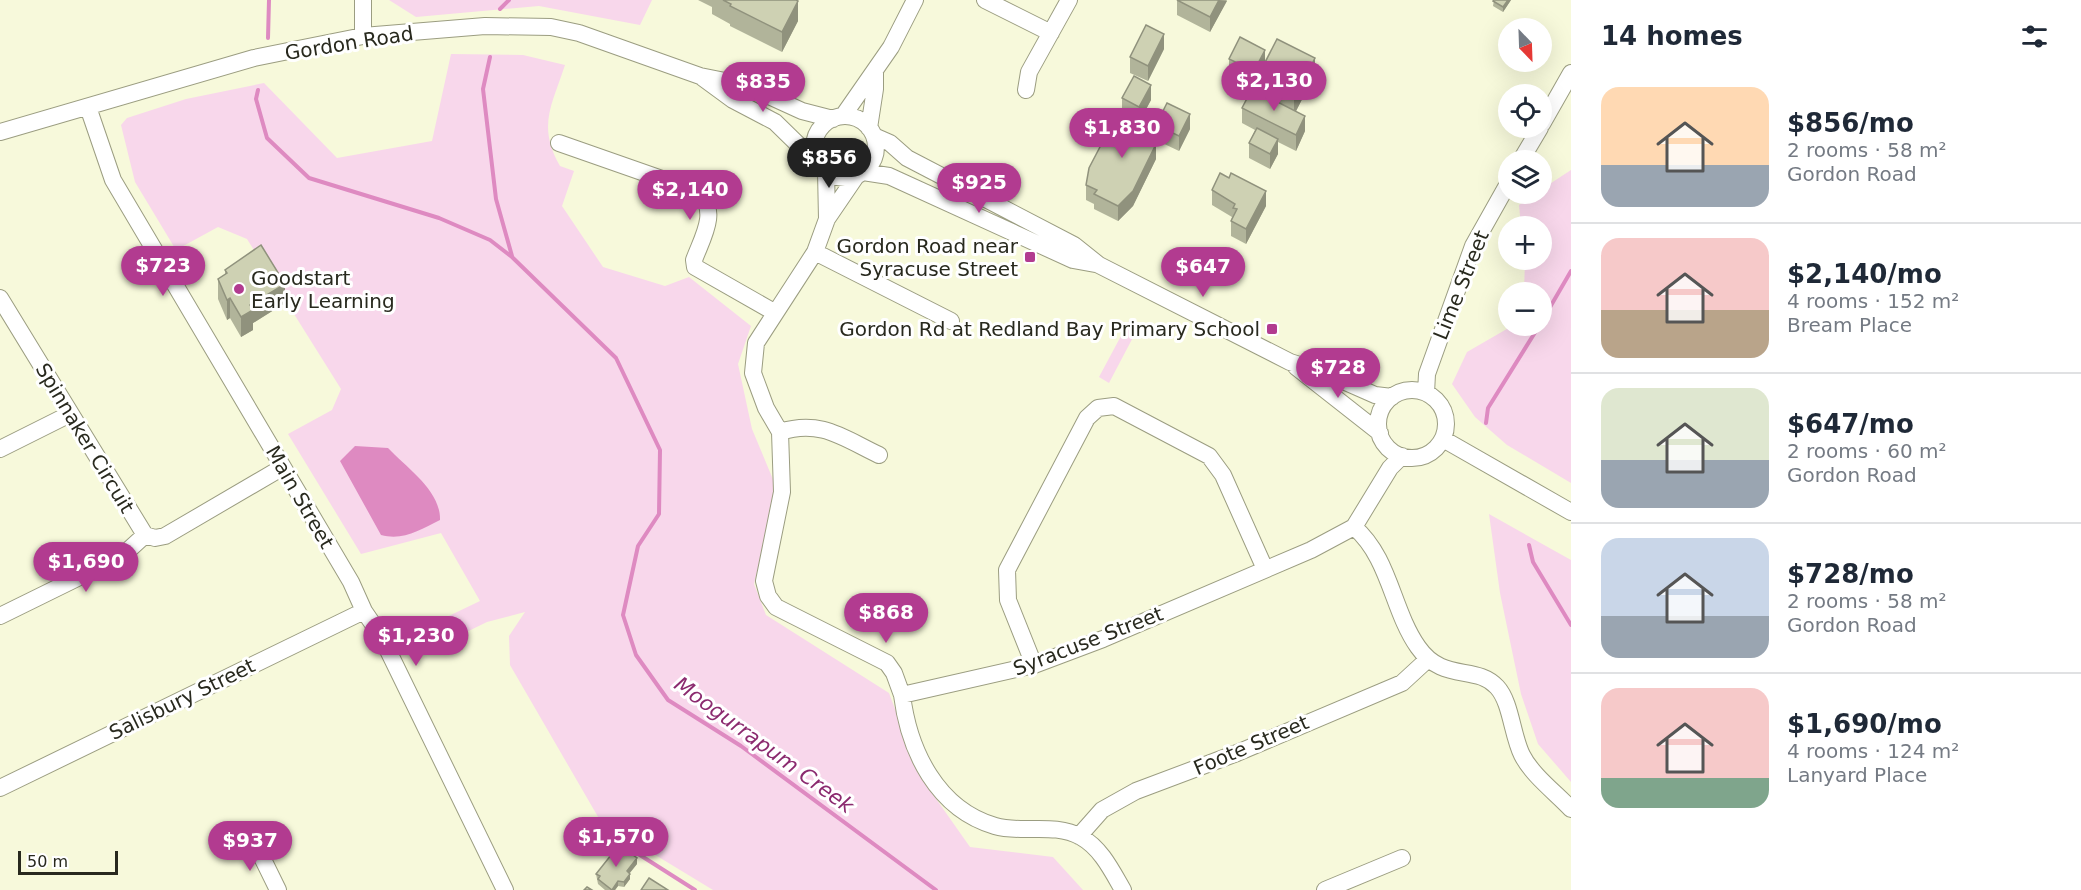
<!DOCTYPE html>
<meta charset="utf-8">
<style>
:root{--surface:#fff;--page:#f6f6f7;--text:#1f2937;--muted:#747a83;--line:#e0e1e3;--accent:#b23b90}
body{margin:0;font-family:"DejaVu Sans",sans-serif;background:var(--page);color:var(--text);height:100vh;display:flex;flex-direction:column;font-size:22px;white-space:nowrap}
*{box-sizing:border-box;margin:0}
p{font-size:20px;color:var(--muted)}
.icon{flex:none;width:33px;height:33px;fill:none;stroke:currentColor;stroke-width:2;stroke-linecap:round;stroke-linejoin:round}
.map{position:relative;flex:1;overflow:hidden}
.sheet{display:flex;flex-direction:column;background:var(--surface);width:510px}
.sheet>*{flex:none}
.needle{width:39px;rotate:157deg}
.buttons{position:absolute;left:1498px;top:18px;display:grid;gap:12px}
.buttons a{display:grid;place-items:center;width:54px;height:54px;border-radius:50%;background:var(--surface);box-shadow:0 6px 24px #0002;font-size:30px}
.scale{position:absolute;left:18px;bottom:15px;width:100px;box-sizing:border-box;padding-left:6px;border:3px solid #28291e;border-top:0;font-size:16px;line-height:21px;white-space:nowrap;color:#28291e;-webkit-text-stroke:4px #fff;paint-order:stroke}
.price{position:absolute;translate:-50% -51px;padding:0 14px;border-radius:21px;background:var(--accent);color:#fff;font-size:20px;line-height:39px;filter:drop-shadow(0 2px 3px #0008)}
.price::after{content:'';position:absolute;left:50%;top:36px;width:18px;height:14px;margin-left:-9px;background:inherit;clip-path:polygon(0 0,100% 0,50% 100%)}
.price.active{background:#222;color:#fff}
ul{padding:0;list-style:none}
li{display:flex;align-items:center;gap:18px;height:150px;padding:0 30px}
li+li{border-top:2px solid var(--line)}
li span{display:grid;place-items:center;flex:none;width:168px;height:120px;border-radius:18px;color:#555}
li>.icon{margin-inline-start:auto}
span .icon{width:72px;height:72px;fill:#fffc;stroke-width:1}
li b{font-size:26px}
h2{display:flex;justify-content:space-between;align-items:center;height:72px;padding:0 30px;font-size:26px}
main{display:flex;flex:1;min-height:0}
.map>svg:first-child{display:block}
</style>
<main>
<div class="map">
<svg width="1571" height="890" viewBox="0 0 1571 890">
<rect width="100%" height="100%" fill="#f7f9db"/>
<!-- green -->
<path fill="#f8d7eb" d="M389,0H652L640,25L539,6L416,17Z
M451,54L523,55L565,65C552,105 537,126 560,166L574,171L562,206L603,267L665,286L689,277L751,326L738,364L752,429L777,489L754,584L766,615L889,693L920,776L970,847L1053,857L1083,890H713L601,822L510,665L509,636L525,612L487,622L417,656L407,636L480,601L441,533L361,554L288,434L332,410L341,389L247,239L218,227L176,250L135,182L121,125L127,118L186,99L264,83L337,158L432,141Z
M1571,170V483L1507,445L1475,417L1452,384L1467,352L1512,326H1542V292H1524L1525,260H1542V226H1521L1519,205L1536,194H1542V189Z
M1129,321L1139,326L1109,383L1099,377Z
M1489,514L1571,560V782L1538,744L1521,694L1500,593Z"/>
<!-- water -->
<path fill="#de8ac1" d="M355,446L388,448C407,468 441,491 440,520C420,530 403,541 381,535L340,461Z"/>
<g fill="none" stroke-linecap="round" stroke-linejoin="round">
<!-- stream -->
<path stroke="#de8ac1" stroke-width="4" d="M500,9L509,0
M268,38L269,0
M490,57L483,89L496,199L512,256
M258,90L256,99L267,138L309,178L439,218L490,240L512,257L616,358L660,450L659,514L638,546L623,615L636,655L668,700L741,746L936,890
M1542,321L1571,271
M1486,423L1488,408L1539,326
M1529,545L1533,562L1571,625
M621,843L695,890"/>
<!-- minor casing -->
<g stroke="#9b9d81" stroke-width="18">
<path id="minor" d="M363,0V36
M985,0L1051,33
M703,78L733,100L775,122L818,164
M1026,90L1029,72L1069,0
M88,107L113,180L351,582L364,611L381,636L505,890
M843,116L891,47L915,0
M814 147a31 31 0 1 1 62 0a31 31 0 1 1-62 0Z
M1542,124L1571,73
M869,128L875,89V71
M0,132L254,58L363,36L485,26L551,27L579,33L700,76L745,85L802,111L833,119
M874,136L890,143L907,158L1074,245L1099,265L1290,362L1325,373L1375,395L1392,397
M559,143L699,192C719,212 702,238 694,260L695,267L774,312
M1521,160L1540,128
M826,171L827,219L815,252L756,343L753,373L766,408L780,432L782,492L764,581L768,596L776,607L887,663L894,673L902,695L1034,665L1103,639L1311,550L1354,527L1390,468L1402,456
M863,172L889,176L1073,260L1095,264
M827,219L857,175
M815,252L951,321
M0,298L145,535L155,538L165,536L283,467
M1296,367L1380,433
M1378 424a34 34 0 1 1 68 0a34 34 0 1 1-68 0Z
M1426,393L1427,374L1473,246L1509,182
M780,432C821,419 843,438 879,455
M1443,439L1571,512
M0,449L70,414
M1354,527C1390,558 1392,610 1418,647C1443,683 1476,664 1497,687C1511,702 1512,735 1522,755C1532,775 1556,793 1571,809
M0,616L122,556L145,535
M1034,665L1008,600L1007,570L1087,418L1098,408L1114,406L1209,456L1223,475L1265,569
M902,695C909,751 937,809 995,826C1022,834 1054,822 1081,837C1101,848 1112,871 1123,890
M0,788L364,611
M1079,836L1102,810L1136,791L1237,753L1402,683L1427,660
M253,839L278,890
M1325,890L1402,858"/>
</g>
<!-- minor -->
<use href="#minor" stroke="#fff" stroke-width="16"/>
</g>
<!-- wall -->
<path fill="#b1b49a" d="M698,0H796L798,21L782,52L730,26V24L712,14V7Z
M1177,0H1227L1210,32L1177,15Z
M1494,0H1511L1503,12L1493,6Z
M1164,49L1148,81L1130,73V57Z
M1229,59L1265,62L1315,74L1296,111L1305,131L1296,151L1278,142V154L1270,169L1249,158V143L1255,130L1242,123V108L1256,91V82L1254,87L1229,74Z
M1122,98L1151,100L1142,117L1156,159L1133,206L1118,221L1094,209V204L1086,200V185L1129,117L1122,113Z
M1156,125L1190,129L1179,151L1156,140Z
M1212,190L1266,206L1246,244L1231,236V221L1232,217L1212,205Z
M225,270L285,303L253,323V330L241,337L230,318L227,320L218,299V279L225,275Z
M637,864L630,873V879L624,887L618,886L615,890H605L598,884L596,874Z"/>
<!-- shaded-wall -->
<path fill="#90927d" d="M1219,0L1227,1L1210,32V17Z
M1508,0H1511L1503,12V7Z
M798,1V21L782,52V32Z
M1164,34V49L1148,81V66Z
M1265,50V65L1256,80L1254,87V71Z
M1315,58V74L1294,115V99Z
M1151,85V100L1139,122V107Z
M1190,114V129L1179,151V136Z
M1305,116V131L1296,151V135Z
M1278,139V154L1270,169V154Z
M1156,144V159L1133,206L1118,221V206Z
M1266,191V206L1246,244V229Z
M285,284V303L253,323V330L241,337V317L250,305Z
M230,298V318L227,320V300Z
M637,858V864L627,876V871Z
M630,874V879L624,887V882Z
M618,881V886L615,890H612Z"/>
<!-- building -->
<path fill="#ced1b3" stroke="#90927d" stroke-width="1.5" d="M723,0H796L798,1L782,32L730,6L731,4Z
M1177,0H1219L1210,17Z
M1494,0H1508L1503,7L1493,1Z
M1146,25L1164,34L1148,66L1130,57Z
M1240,37L1265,50L1254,71L1229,59Z
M1277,39L1315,58L1294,99L1256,80Z
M1134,76L1151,85L1139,107L1122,98Z
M1252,89L1305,116L1296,135L1242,108Z
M1167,103L1190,114L1179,136L1156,125Z
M1137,114L1148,120L1156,144L1133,191L1118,206L1094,194L1097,190L1086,185L1089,168L1113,122Z
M1257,128L1278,139L1270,154L1249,143Z
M1220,173L1229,178L1231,173L1266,191L1246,229L1231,221L1237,209L1233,208L1235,204L1212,190Z
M261,245L285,284L250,305L253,310L241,317L230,298L227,300L218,279L227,273L225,270Z
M619,845L637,858L627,871L630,874L624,882L618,881L612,890L598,879L600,876L596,874Z
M649,878L668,890H641Z
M587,887L592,890H584Z"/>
<!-- markers -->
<g fill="#b23b90" stroke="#fff" stroke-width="2">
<rect x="1024" y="251" width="12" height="12" rx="3"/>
<circle cx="239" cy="289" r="6"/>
<rect x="1266" y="323" width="12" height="12" rx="3"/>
</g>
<g text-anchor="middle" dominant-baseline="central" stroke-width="6" stroke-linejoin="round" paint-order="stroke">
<!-- street labels -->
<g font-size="20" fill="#28291e" stroke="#fff">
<text transform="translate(349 43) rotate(-9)">Gordon Road</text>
<text transform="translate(1461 285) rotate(-68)">Lime Street</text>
<text transform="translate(85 438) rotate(59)">Spinnaker Circuit</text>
<text transform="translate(300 497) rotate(60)">Main Street</text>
<text transform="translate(1088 641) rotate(-21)">Syracuse Street</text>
<text transform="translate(182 699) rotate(-26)">Salisbury Street</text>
<text transform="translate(1251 745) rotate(-23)">Foote Street</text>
</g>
<!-- poi labels -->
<g font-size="20" fill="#28291e" stroke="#fff" text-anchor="end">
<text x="1018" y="246">Gordon Road near<tspan x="1018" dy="23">Syracuse Street</tspan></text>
<text x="251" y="278" text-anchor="start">Goodstart<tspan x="251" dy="23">Early Learning</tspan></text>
<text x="1260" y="329">Gordon Rd at Redland Bay Primary School</text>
</g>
<!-- water labels -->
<g font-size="21" font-style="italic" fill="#8b2a6f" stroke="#fff">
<text transform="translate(764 745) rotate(36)">Moogurrapum Creek</text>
</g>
</g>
</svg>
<div class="buttons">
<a><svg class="needle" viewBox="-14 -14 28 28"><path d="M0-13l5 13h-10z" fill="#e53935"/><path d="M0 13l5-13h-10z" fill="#747a83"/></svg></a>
<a><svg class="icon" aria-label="locate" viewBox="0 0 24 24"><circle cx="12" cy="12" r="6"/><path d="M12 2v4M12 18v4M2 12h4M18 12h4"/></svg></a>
<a><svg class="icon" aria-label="layers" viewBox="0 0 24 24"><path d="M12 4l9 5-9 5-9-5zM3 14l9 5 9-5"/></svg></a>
<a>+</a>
<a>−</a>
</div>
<div class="scale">50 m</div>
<b class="price" style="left:1274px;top:112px">$2,130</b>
<b class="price" style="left:763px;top:113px">$835</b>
<b class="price" style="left:1122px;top:159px">$1,830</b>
<b class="price active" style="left:829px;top:189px">$856</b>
<b class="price" style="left:979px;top:214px">$925</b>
<b class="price" style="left:690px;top:221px">$2,140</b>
<b class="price" style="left:163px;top:297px">$723</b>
<b class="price" style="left:1203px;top:298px">$647</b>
<b class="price" style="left:1338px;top:399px">$728</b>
<b class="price" style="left:86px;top:593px">$1,690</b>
<b class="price" style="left:886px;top:644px">$868</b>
<b class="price" style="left:416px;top:667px">$1,230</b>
<b class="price" style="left:616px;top:868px">$1,570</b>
<b class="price" style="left:250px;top:872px">$937</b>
</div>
<section class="sheet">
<h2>14 homes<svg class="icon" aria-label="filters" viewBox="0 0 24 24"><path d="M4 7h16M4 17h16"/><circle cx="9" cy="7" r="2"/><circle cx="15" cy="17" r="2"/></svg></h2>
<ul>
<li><span style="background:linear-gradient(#ffd9b3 65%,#9aa5b1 0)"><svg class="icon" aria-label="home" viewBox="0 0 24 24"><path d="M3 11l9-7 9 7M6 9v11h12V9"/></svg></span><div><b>$856/mo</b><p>2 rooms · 58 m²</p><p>Gordon Road</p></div></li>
<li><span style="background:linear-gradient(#f6c9c9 60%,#b9a48a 0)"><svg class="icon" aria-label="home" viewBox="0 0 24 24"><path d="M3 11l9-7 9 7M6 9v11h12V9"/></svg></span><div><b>$2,140/mo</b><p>4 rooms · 152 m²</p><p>Bream Place</p></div></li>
<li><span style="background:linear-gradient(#dfe7d0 60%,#9aa5b1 0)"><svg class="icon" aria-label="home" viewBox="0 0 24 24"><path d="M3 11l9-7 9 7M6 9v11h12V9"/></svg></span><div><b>$647/mo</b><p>2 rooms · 60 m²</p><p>Gordon Road</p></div></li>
<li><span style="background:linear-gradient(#c9d6e8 65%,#9aa5b1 0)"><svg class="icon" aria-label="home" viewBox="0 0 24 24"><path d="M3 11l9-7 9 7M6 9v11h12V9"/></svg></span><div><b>$728/mo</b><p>2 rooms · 58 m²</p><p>Gordon Road</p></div></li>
<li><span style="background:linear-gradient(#f6c9c9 75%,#7fa58c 0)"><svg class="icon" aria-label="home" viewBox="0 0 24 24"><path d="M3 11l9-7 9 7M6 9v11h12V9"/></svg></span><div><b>$1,690/mo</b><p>4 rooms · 124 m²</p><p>Lanyard Place</p></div></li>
</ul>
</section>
</main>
